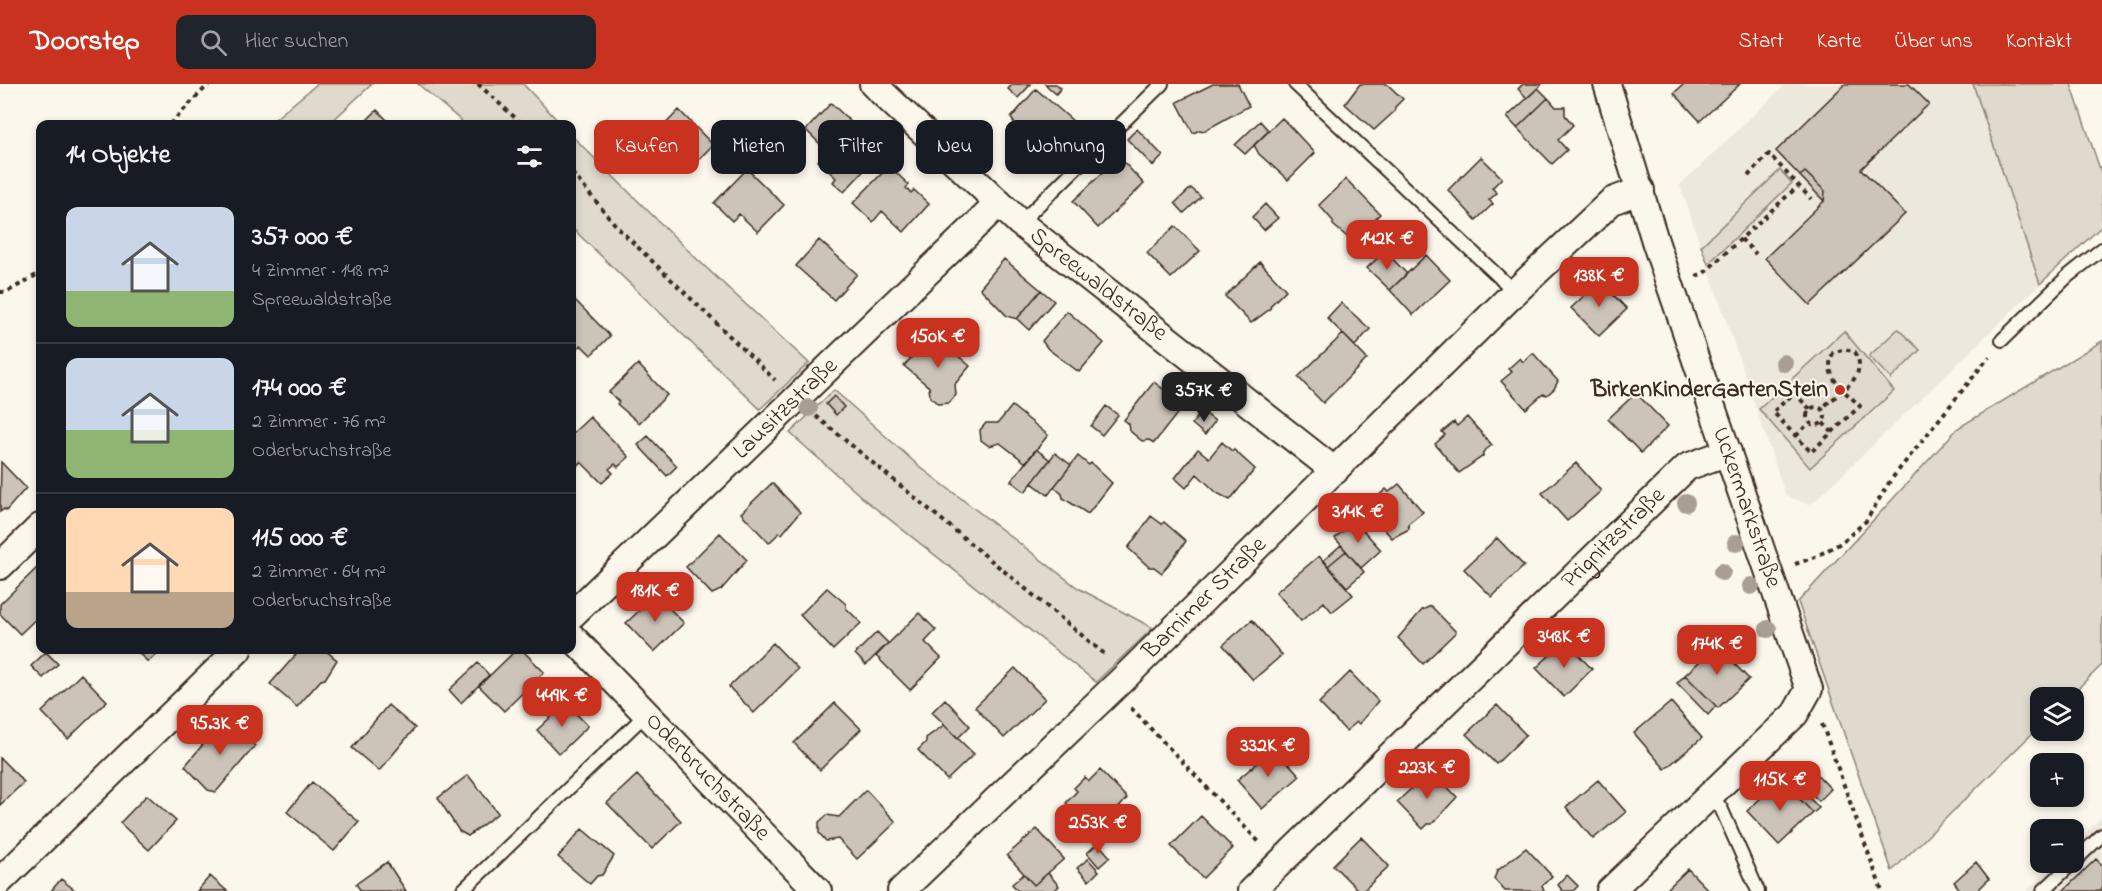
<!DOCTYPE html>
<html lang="de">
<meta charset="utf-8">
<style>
:root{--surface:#171b24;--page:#20242c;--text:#f1f3f6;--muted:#9ea1a6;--line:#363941;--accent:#c8321e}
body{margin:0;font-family:"Indie Flower",sans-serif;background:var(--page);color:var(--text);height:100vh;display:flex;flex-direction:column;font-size:22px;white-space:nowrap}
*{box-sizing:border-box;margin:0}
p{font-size:20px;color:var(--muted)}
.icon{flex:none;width:33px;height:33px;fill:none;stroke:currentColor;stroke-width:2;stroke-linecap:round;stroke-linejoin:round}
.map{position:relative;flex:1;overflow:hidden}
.side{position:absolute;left:36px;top:36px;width:540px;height:534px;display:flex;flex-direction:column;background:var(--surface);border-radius:12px;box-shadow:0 3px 9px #0003}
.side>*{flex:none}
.guide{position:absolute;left:594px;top:36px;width:570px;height:54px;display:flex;gap:12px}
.fabs{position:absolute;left:2030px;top:603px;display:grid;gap:12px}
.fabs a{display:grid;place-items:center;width:54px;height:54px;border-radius:12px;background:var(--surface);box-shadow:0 3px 9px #0003;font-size:30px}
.price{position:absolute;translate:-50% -51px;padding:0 14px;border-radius:12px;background:var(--accent);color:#fff;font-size:20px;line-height:39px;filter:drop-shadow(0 2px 3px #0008)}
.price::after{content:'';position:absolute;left:50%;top:36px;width:18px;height:14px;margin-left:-9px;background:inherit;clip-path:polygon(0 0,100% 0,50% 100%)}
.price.active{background:#222;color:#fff}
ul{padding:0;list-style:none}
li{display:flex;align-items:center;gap:18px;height:150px;padding:0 30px}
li+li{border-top:2px solid var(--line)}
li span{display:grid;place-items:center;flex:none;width:168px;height:120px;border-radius:12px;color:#555}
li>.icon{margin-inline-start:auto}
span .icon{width:72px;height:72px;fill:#fffc;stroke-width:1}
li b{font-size:26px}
h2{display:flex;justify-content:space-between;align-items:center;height:72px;padding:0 30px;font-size:26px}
.pill{padding:0 21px;border-radius:12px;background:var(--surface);box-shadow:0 3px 9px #0003;font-size:21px;line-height:54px}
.pill.active{background:var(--accent);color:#fff}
header{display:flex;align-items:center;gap:36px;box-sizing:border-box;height:84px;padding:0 30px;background:var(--accent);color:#fff}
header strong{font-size:28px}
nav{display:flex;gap:33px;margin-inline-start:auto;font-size:21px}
.search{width:420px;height:54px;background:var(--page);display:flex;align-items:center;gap:15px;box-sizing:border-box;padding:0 21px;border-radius:12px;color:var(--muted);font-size:22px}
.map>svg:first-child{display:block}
</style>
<header>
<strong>Doorstep</strong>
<div class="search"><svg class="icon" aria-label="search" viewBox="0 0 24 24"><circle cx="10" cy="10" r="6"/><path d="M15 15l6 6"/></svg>Hier suchen</div>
<nav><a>Start</a><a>Karte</a><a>Über uns</a><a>Kontakt</a></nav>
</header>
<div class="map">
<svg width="2102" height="807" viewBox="0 0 2102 807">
<rect width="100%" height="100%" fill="#fbf7ec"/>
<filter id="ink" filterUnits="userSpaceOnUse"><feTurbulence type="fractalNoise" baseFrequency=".0167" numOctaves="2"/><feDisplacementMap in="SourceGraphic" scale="12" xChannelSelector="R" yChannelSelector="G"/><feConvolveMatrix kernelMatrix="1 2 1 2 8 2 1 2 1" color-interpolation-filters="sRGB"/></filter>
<g filter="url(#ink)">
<!-- built -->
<path fill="#ede8dd" d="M1786,0H1973L2040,200L1814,418L1808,420L1786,412L1680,101Z
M2102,733V807H2026L2055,779L2073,778V761Z"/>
<!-- green -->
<path fill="#dfd9ce" stroke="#8d8276" stroke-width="1.5" d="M317,0H372L329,40H269Z
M418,0H523L561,40H465Z
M1973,0H2071L2102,91V142L2040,200Z
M572,52L699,177L809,279L760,325L572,144Z
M1780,86L1792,99L1708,180L1701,162Z
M1898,245L1920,266L1891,295L1869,272Z
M1844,247L1894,307L1810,384L1759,325Z
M2102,257V581L2069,613L2040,614V642L1892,787L1798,518L1958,344Z
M834,306L920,383L1078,504L1153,544L1096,598L865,416L790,349Z"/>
<!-- building -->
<path fill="#ccc4b9" stroke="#3b2a1e" stroke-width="1.5" d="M1013,0H1031L1018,14L1008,5Z
M1045,0H1056L1061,4L1056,10Z
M1213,0H1238L1249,22L1204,47L1200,46L1193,49L1177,18Z
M1360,0H1387L1403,15L1395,23V27L1374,46L1345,20Z
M1523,0H1542L1527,14L1518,5Z
M1684,0H1740L1700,37L1674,9Z
M1845,0H1909L1929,20L1861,85L1905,130L1810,221L1765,174L1824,117L1825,107L1805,88L1800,92L1776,67Z
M1538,4L1548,14L1517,44L1507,33Z
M1036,5L1073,37L1048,66L1017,43L1011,34Z
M1548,14L1556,23H1565V31L1573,41L1558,56L1567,66L1552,80L1517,44Z
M831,19L872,58L861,70L871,79L844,108L833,98L836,94L818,77L827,67L806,46Z
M377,26L391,40H363Z
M679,26L713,61L686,88L677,83L652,54Z
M1282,34L1315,69L1288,96L1259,70L1254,61Z
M1260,37L1269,47L1245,70L1235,61Z
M1137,45L1163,72L1153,82L1127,55Z
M1119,73L1144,100L1098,144L1073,117Z
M1481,73L1502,94L1492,104L1497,109L1489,116L1493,120L1476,136L1448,106Z
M889,82L909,101L906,104L911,109L914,106L929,120L904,148L882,127L873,138L853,119Z
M747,85L784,121L758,148L739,130L732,137L714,119Z
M1805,88L1825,107L1824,117L1800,92Z
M1346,95L1380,130L1352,157L1333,141V137L1319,121Z
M1191,104L1201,113L1184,129L1175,119Z
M1265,120L1278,134L1264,146L1252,133Z
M1175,142L1200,167L1171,194L1147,169Z
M819,156L857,190L834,216L796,182Z
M1385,167L1407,190L1390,206L1367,184Z
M1426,171L1450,196L1413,231L1390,206Z
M1004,175L1041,206L1017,235L1007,232L980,204Z
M1260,178L1286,206L1271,221L1270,225L1251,239L1225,212Z
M1600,197L1627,225L1599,252L1571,224Z
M1041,206L1054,217L1029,246L1017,235Z
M574,215L610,252L591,271L581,261L572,270V218Z
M1341,219L1370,245L1355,262L1327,234Z
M1067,227L1104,259L1079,288L1048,265L1042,257Z
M932,249L970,282L955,300L956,311L949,319L938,320L930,313L929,303L904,282Z
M1343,250L1367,275L1323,319L1298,293Z
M1533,269L1558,297L1554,305L1547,311L1543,310L1526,325L1501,297L1512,288L1508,285L1520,274L1523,278Z
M638,280L667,311L639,339L617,320L619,318L609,308Z
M1154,298L1184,321L1154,359L1149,356L1142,357L1130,347L1129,340L1124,336Z
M1636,309L1668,342L1641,369L1608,335Z
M834,312L844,323L836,331L826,320Z
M1012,322L1048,351L1026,379L1000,359L989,362L981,356L980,346L986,339H998Z
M1106,322L1118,331L1102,351L1091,342Z
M1202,327L1215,337L1205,351L1192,340Z
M590,333L629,373L618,383L615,380L609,385L613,389L602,399L581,378L572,387V350Z
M1467,333L1492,361L1483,368V372L1459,389L1435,360L1445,351L1442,348L1454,338L1457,342Z
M648,352L677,382L667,392L638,361Z
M1222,358L1232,367L1234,366L1255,385L1230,416L1217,409L1197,390L1186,404L1175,394L1198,365L1209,374Z
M1036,365L1050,376L1025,408L1011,397Z
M1055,369L1071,381L1048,411L1032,399Z
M1078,372L1089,381L1091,379L1112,399L1088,430L1063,414L1062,410L1054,403Z
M1,378L26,404L6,427L4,425L0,428Z
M1576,379L1601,407L1567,437L1542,409Z
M772,399L800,428L782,450L779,449L769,459L741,429Z
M1399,400L1423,428L1408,440L1409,445L1392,454L1368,427L1379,417L1376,414L1386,405L1389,408Z
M1151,432L1162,440L1164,438L1186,457L1162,489L1154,483H1149L1128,464Z
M1355,437L1381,466L1361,484L1335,454Z
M720,449L747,476L721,506L712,510L686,483Z
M1497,454L1524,482L1492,513L1464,485Z
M1341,461L1346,467L1328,482L1324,476Z
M1346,467L1364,488L1347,503L1328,482Z
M1319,472L1353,511L1332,528L1324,518L1301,537L1276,508Z
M40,481V531L20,550L0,530V520Z
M827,504L846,520V524L861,539L833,566L800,531Z
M656,511L684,539L654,568L626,539Z
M1431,522L1456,548L1423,580L1398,554L1422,526Z
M919,529L936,546L925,558L941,574L910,606L876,572Z
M1252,536L1282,571L1253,596L1223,561Z
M877,548L888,559L866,581L855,570Z
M1565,557L1592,585L1564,613L1536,584Z
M773,559L798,585L754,629L729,603Z
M1716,561L1749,595L1718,624L1685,591L1702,575L1700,569L1707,562L1713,564Z
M136,566H161L148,578Z
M300,566H325L337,576L325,595L321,596L297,623L270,600Z
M516,566H522L544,588L504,627L479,602Z
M46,568L58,580L43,594L31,582Z
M478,579L489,591L461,619L449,606Z
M1015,584L1045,615L1004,654L975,623Z
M1350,588L1378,617L1359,640L1357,638L1346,647L1319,619Z
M81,590L107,617L68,655L42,628Z
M1685,591L1716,622L1708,631L1677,599Z
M945,615L970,642L958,654L932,628Z
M1671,618L1702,654L1665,685L1634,649Z
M566,619L588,642L559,670L537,646Z
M835,619L861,645L820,686L794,659Z
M388,621L415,644L379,687L352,664Z
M1497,621L1526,651L1496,680L1466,650Z
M224,635L255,662L216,708L208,706L185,682Z
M944,641L974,670L947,696L918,666L926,658V654Z
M1275,664L1300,692L1262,725L1237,696Z
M0,674L24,698L0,721Z
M1805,678L1831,705L1819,717L1792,690Z
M1100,686L1127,714L1112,732H1108L1093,747L1066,719L1077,707L1074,704L1085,693L1089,697Z
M1431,686L1457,713L1432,740H1428L1423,745L1397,718Z
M1786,690L1819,724L1813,729L1781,695Z
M468,691L498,729L468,752L459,747L438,714Z
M637,691L681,737L652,765L607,719Z
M1781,695L1813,729L1779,761L1747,727Z
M1598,696L1626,728L1593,755L1566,723Z
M312,698L359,738L334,767L287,728Z
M866,706L896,738L857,775L838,755L826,757L819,749V738L827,731L839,733Z
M147,711L176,737L149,766L120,739Z
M1201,732L1233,764L1203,794L1171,762Z
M582,745L614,772L602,791L597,792L590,800L558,773Z
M1037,745L1064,775L1034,801L1007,771Z
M1361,753L1389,782L1363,807H1359L1333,781Z
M1098,759L1110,773L1099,783L1087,769Z
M1526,764L1552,792L1542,802L1544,807H1505L1494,795L1497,787Z
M1088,775L1099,787L1089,797L1077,784Z
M2096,775L2102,781V807H2063Z
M387,778L406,807H361L356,800Z
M1976,778L1989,795L1977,807H1961L1954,798Z
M1688,785L1709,807H1665Z
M1048,789L1059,802L1054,807H1018L1012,800L1024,790L1034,801Z
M1567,791L1578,802L1573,807H1563L1558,801Z
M210,792L227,807H197Z
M61,795L76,807H51Z"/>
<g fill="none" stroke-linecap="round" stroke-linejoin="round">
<!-- service casing -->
<g stroke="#3b2a1e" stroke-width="16">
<path id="service" d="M1295,0L1515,208
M1020,139L1162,0
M2002,256L2068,192L2102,165
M1710,711L1721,724L1758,807
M462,807L645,631
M2043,807L2102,751"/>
</g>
<!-- minor casing -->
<g stroke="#3b2a1e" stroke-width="30">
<g id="minor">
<path id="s1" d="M873,0L1020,139L1335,387"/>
<path id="s2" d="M1607,0L1656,160L1809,605L1795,630L1610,807"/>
<path d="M0,482L40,443"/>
<path id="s3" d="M572,531L999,119"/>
<path id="s4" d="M572,553L818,807"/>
<path d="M0,797L238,566"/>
<path id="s5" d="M901,807L1128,590L1515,208L1612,117L1641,106"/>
<path id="s6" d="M1251,807L1687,383L1728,368"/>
</g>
</g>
<!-- path -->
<path stroke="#3b2a1e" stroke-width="4" stroke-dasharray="4.5 4.5" stroke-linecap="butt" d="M478,0L522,40
M170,40L209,0
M572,89L619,145L775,296
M1748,92L1769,70L1811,115
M1741,155L1756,170
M1696,192L1704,189L1798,102
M0,208H7L40,189
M1807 332a9 9 0 1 1 18 0a9 9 0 1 1-18 0Z
M1810,325L1794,309L1773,328L1811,368L1860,322C1844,306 1822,293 1833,269L1845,265L1855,268C1870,292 1839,309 1822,324
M816,332L1107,572
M1823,339L1832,348
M1796,352L1809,339
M1795,480L1815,473L1841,459L1866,437L1890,397L1989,273
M1131,624L1261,760
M1822,640L1882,807"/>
<!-- service -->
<use href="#service" stroke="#fbf7ec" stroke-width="12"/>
<!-- minor -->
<use href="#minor" stroke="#fbf7ec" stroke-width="26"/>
</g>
<!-- trees -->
<g fill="#a89e93">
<circle cx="1784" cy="279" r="9"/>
<circle cx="809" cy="324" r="9"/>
<circle cx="1686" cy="419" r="9"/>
<circle cx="1736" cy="459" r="9"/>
<circle cx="1722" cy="488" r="9"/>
<circle cx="1751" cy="502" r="9"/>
<circle cx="1768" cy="545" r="9"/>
</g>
</g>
<!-- markers -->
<circle fill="#c8321e" stroke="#fbf7ec" stroke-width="2" cx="1840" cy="306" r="6"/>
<g text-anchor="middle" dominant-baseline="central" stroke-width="4.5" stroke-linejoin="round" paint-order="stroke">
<!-- street labels -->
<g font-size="24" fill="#3b2a1e" stroke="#fbf7ec">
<text stroke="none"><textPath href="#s1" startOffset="302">Spreewaldstraße</textPath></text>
<text stroke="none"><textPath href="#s3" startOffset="297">Lausitzstraße</textPath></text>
<text stroke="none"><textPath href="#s2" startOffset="446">Uckermarkstraße</textPath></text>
<text stroke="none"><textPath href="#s6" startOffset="506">Prignitzstraße</textPath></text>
<text stroke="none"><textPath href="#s5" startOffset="422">Barnimer Straße</textPath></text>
<text stroke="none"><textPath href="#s4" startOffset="195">Oderbruchstraße</textPath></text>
</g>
<!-- poi labels -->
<g font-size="24" font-weight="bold" fill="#3b2a1e" stroke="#fbf7ec" text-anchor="end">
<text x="1828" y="306">BirkenKinderGartenStein</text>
</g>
</g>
</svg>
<div class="fabs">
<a><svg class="icon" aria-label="layers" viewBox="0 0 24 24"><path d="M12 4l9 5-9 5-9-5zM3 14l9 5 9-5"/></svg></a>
<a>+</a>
<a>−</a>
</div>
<b class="price" style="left:1387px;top:187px">142K €</b>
<b class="price" style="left:1599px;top:224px">138K €</b>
<b class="price" style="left:938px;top:285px">150K €</b>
<b class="price active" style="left:1204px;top:339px">357K €</b>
<b class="price" style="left:1358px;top:460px">314K €</b>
<b class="price" style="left:655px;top:539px">181K €</b>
<b class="price" style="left:1564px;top:585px">348K €</b>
<b class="price" style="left:1717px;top:592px">174K €</b>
<b class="price" style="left:562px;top:644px">449K €</b>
<b class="price" style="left:220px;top:672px">95.3K €</b>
<b class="price" style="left:1268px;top:694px">332K €</b>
<b class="price" style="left:1427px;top:716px">223K €</b>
<b class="price" style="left:1780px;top:728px">115K €</b>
<b class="price" style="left:1098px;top:771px">253K €</b>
<div class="guide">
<a class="pill active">Kaufen</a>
<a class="pill">Mieten</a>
<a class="pill">Filter</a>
<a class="pill">Neu</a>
<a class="pill">Wohnung</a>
</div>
<section class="side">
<h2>14 Objekte<svg class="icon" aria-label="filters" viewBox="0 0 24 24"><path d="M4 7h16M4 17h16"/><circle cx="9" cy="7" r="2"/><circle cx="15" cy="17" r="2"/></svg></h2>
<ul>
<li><span style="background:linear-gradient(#c9d6e8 70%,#8fb573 0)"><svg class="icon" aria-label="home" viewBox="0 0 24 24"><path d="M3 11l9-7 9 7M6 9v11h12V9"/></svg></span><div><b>357 000 €</b><p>4 Zimmer · 148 m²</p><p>Spreewaldstraße</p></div></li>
<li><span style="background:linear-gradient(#c9d6e8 60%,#8fb573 0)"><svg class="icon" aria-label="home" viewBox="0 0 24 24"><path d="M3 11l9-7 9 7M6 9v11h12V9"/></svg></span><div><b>174 000 €</b><p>2 Zimmer · 76 m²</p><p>Oderbruchstraße</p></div></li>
<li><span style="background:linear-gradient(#ffd9b3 70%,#b9a48a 0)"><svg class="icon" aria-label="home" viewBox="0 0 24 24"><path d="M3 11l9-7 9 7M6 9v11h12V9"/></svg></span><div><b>115 000 €</b><p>2 Zimmer · 64 m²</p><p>Oderbruchstraße</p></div></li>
</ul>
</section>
</div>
